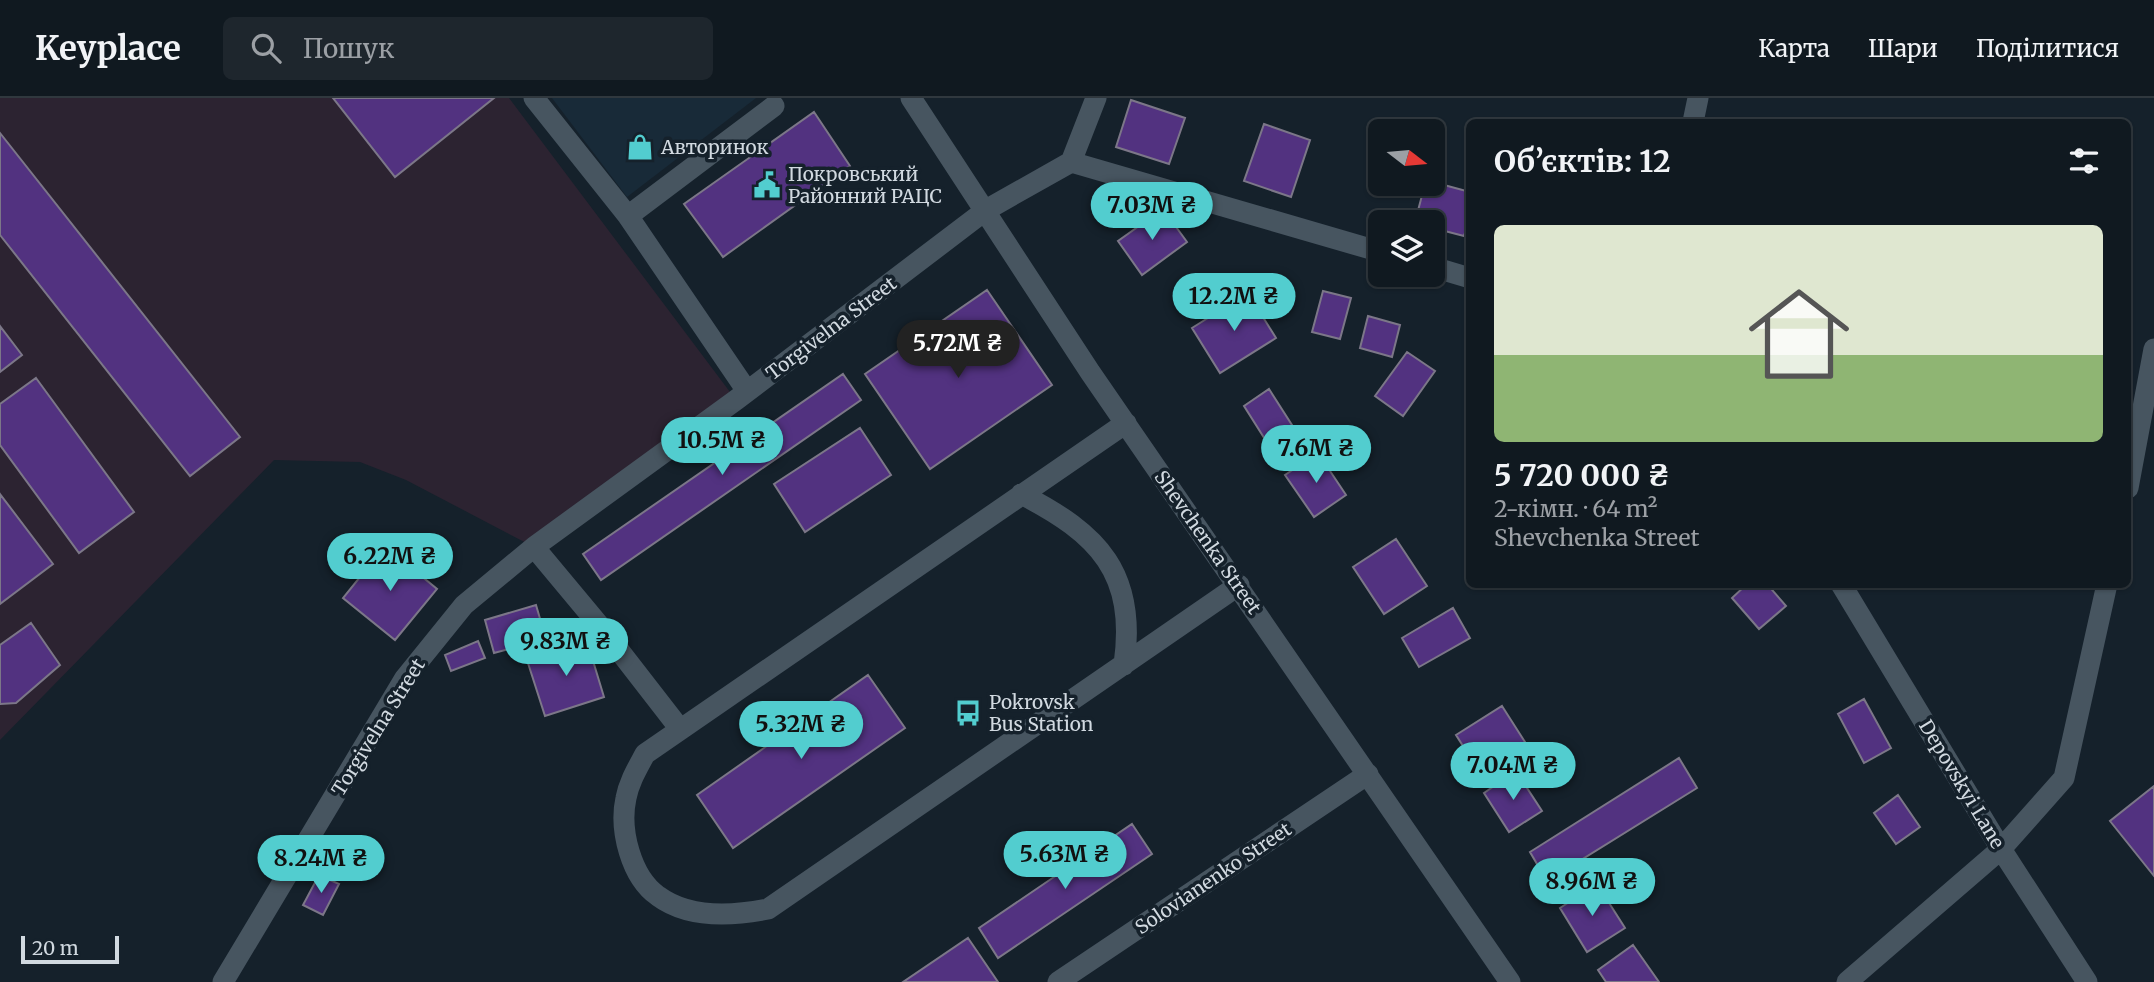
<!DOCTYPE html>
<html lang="uk">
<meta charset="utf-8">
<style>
:root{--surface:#101920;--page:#1e262d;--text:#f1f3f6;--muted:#9ca0a5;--line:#30383e;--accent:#52cdcf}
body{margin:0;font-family:Merriweather,serif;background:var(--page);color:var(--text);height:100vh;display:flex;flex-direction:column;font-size:26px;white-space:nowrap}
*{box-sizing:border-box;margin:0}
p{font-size:23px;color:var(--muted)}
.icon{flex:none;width:38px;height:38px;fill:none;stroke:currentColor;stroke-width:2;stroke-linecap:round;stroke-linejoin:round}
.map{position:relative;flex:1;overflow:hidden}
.drawer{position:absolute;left:1466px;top:21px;width:665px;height:469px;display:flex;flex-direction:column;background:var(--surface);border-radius:10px;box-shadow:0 2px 5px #0004,0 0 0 2px var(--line)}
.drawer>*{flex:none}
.needle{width:46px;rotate:106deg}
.tools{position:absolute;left:1368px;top:21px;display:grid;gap:14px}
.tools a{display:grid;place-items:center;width:77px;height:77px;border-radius:10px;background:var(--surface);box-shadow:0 2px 5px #0004,0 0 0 2px var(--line);font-size:35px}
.scale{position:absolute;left:21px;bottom:18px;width:98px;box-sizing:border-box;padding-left:7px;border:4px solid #d1d9e0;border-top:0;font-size:19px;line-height:24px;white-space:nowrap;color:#d1d9e0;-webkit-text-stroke:5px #15212b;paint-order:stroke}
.price{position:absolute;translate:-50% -60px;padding:0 16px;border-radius:24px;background:var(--accent);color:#111;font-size:23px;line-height:46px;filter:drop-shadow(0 2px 4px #0008)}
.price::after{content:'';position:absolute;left:50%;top:42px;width:21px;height:16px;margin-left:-10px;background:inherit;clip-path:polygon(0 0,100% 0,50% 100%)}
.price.current{background:#222;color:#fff}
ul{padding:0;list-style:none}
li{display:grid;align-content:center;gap:14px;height:371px;padding:0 28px}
li span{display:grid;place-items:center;height:217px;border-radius:10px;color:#555}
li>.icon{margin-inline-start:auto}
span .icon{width:126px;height:126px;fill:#fffc;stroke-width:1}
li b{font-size:30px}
h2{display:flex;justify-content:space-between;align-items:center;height:84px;padding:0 28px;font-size:30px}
header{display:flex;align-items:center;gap:42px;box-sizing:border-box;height:98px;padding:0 35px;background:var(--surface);border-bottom:2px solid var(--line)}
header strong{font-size:33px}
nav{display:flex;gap:38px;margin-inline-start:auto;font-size:24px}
.search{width:490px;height:63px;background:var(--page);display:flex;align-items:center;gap:18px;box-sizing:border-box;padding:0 24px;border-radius:10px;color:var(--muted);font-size:26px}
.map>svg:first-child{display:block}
</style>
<header>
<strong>Keyplace</strong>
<div class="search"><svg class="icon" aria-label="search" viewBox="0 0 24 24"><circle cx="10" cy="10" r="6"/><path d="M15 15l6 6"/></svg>Пошук</div>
<nav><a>Карта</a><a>Шари</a><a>Поділитися</a></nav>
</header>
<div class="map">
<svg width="2154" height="884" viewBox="0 0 2154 884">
<rect width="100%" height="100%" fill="#15212b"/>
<!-- built -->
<path fill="#182a38" d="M552,0H756L627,99Z"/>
<!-- industrial -->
<path fill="#2c2331" d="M0,0H509L736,302L534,449L406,382L360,364L274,362L0,642Z"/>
<!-- building -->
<path fill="#523280" stroke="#7c7788" stroke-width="2" d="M333,0H494L395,79Z
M1131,2L1185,20L1169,66L1116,49Z
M814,14L850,68L723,159L684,106Z
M1264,26L1310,42L1291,99L1244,83Z
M0,35L240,339L190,378L0,137Z
M1433,84L1470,94V117L1464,138L1433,130V124H1415L1425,86Z
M1163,111L1187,144L1142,177L1118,143Z
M987,192L1052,287L930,371L865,276Z
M1323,193L1351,200L1340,241L1312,234Z
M1248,195L1276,240L1220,275L1192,230Z
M1368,218L1400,227L1392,259L1360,250Z
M0,228L22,257L0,274Z
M1407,254L1435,273L1403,318L1375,298Z
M843,276L861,302L601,482L583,456Z
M36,280L134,414L79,455L0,347V306Z
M1269,291L1299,338L1273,354L1244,308Z
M860,330L891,377L805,434L774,386Z
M1318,355L1346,397L1314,419L1285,377Z
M0,396L53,466L0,506Z
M1396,441L1427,488L1384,516L1353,469Z
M385,448L437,491L395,542L343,500Z
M1747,486H1767L1786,508L1759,531L1732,500Z
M536,507L546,541L494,555L485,522Z
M1453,510L1470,540L1419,569L1402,540Z
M31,525L60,567L16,605L0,606V547Z
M478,543L485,560L451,573L445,557Z
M587,543L604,599L545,618L527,562Z
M868,577L905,630L733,750L697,697Z
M1864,601L1891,650L1864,665L1838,616Z
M1502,608L1525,644L1479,673L1456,637Z
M1679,660L1697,690L1547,783L1530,754Z
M1516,673L1542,713L1509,734L1484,695Z
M2154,688V778L2110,723Z
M1898,697L1920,729L1896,746L1874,715Z
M1132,726L1152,756L998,860L979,830Z
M319,777L339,786L323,817L303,807Z
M1597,786L1625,830L1587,854L1560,810Z
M968,840L998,884H903Z
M1633,847L1659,884H1606L1598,872Z"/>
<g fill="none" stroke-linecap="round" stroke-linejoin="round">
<!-- minor -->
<path stroke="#475560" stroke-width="21" d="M534,0L628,118
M911,0L1090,274L1510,884
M1693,24L1698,0
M1071,64L1381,154
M1433,169L1470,180
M747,293L628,118L774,8
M1126,325L645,656C637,671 629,684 626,700C619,732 631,779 658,798C689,821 733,818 768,811L1239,487
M2128,390L2154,251
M1021,396C1099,436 1137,475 1124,567
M534,449L604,533L680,631
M1841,486L2001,751L2087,884
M223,884L405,580L464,507L534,449L736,302L986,112L1071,64L1096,0
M1058,884L1368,676
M1847,884L2001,751L2064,680L2107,486"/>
</g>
<!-- icons -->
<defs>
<g id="shop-bare" transform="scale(2.1)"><path d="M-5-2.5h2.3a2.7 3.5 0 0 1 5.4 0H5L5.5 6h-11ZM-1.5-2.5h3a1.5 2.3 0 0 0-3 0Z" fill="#52cdcf" stroke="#15212b" stroke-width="2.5" paint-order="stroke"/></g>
<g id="civic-bare" transform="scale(2.1)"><path d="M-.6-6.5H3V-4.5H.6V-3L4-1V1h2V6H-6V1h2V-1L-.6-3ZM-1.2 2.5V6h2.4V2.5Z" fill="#52cdcf" stroke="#15212b" stroke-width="2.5" paint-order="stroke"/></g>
<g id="bus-bare" transform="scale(2.1)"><path d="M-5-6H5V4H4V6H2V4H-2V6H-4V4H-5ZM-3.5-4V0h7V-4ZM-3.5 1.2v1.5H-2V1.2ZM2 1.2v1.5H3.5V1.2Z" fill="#52cdcf" stroke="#15212b" stroke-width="2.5" paint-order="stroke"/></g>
</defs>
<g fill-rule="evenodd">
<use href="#shop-bare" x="640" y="49"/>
<use href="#civic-bare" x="767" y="87"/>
<use href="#bus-bare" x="968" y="615"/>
</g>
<g text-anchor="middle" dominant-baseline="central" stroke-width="7" stroke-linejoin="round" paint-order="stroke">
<!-- poi labels -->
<g font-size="19" fill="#d1d9e0" stroke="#15212b" text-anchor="start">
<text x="661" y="49">Авторинок</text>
<text x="788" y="76">Покровський<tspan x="788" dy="22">Районний РАЦС</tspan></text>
<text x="989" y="604">Pokrovsk<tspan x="989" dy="22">Bus Station</tspan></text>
</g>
<!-- street labels -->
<g font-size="19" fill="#d1d9e0" stroke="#15212b">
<text transform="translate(831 230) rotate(-37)">Torgivelna Street</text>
<text transform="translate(1208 444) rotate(55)">Shevchenka Street</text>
<text transform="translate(378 629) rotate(-58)">Torgivelna Street</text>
<text transform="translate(1962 686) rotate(59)">Depovskyi Lane</text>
<text transform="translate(1213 780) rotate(-34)">Solovianenko Street</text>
</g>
</g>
</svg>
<div class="tools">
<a><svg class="needle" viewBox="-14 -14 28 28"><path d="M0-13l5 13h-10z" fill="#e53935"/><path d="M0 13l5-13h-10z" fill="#9ca0a5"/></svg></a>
<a><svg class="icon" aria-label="layers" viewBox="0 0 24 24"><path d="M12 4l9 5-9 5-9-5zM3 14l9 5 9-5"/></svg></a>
</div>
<div class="scale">20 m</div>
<b class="price" style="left:1152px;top:144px">7.03M ₴</b>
<b class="price" style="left:1234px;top:235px">12.2M ₴</b>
<b class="price current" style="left:958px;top:282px">5.72M ₴</b>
<b class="price" style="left:722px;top:379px">10.5M ₴</b>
<b class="price" style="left:1316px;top:387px">7.6M ₴</b>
<b class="price" style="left:390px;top:495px">6.22M ₴</b>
<b class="price" style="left:566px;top:580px">9.83M ₴</b>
<b class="price" style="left:801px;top:663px">5.32M ₴</b>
<b class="price" style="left:1513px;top:704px">7.04M ₴</b>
<b class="price" style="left:1065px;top:793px">5.63M ₴</b>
<b class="price" style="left:321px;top:797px">8.24M ₴</b>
<b class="price" style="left:1592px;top:820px">8.96M ₴</b>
<section class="drawer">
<h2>Об’єктів: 12<svg class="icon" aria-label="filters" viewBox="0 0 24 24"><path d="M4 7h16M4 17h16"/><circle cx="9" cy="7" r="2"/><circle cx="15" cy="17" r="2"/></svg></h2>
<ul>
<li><span style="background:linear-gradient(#dfe7d0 60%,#8fb573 0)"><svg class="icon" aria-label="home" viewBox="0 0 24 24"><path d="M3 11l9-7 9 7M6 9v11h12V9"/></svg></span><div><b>5 720 000 ₴</b><p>2-кімн. · 64 m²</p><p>Shevchenka Street</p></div></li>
</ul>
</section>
</div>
